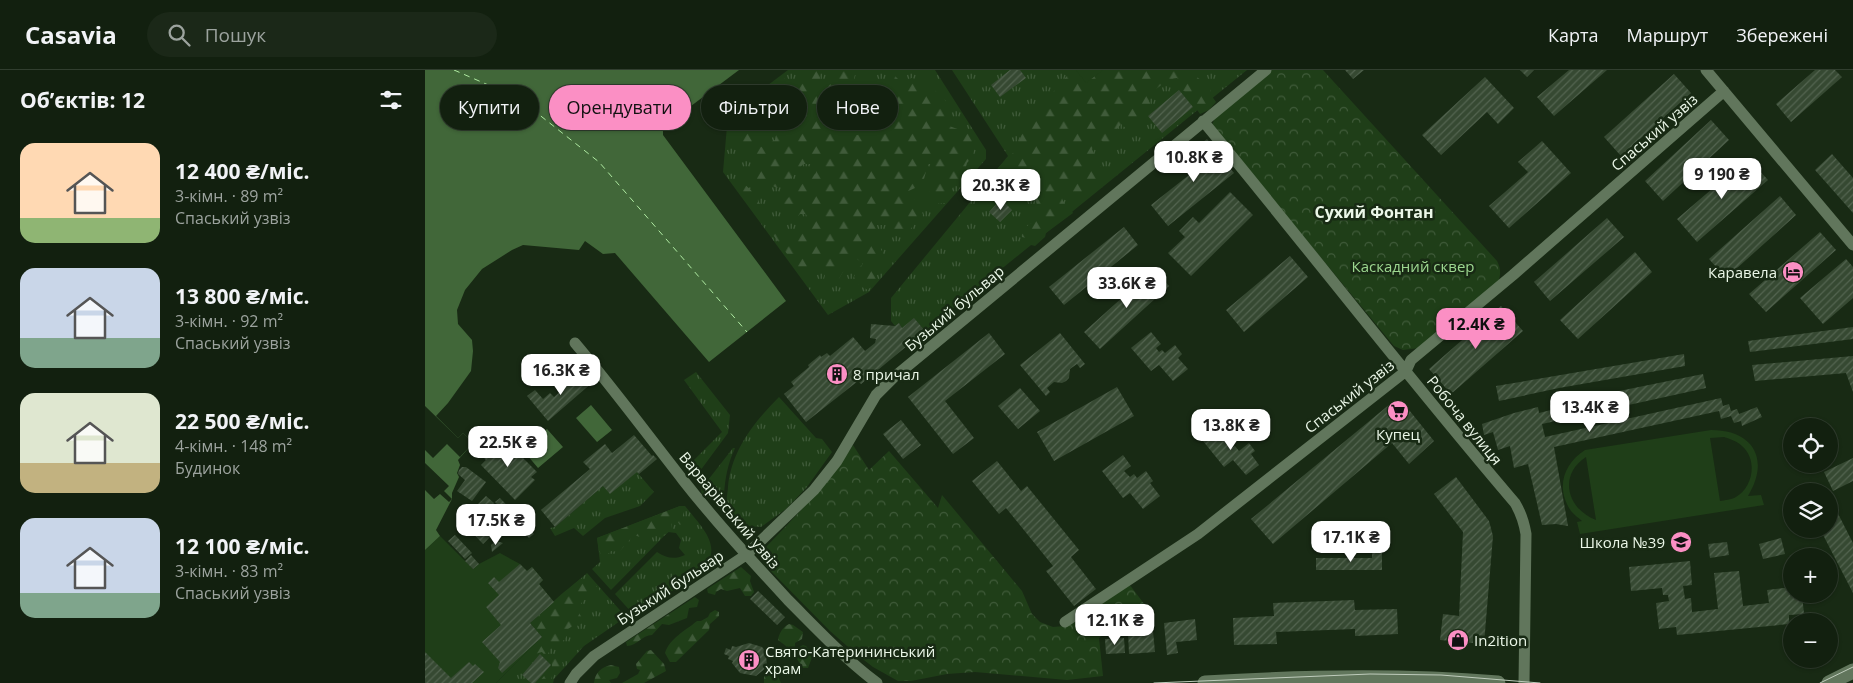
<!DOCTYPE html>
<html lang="uk">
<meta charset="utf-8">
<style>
:root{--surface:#12200f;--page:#1b2818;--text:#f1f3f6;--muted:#9ca39e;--line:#313e2f;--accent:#fb8fc4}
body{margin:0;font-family:"Open Sans",sans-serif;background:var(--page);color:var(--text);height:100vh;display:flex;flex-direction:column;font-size:19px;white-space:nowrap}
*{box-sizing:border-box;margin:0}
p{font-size:16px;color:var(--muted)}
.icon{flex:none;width:28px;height:28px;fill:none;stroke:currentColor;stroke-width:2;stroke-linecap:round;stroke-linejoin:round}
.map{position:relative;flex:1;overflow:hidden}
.drawer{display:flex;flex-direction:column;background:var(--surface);width:425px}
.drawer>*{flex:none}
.banner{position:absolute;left:15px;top:15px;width:475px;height:45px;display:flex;gap:10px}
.tools{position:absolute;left:1358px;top:348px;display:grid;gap:10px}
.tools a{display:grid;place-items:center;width:55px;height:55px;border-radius:50%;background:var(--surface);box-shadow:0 1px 4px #0004,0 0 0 1px var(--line);font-size:25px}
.price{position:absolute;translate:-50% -42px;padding:0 11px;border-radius:10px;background:#fff;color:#222;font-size:16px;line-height:32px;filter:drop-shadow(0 1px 2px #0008)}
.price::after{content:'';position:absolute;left:50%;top:30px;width:15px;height:11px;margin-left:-8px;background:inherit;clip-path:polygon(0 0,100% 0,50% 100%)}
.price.selected{background:var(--accent);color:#111}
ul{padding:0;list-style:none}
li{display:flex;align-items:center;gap:15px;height:125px;padding:0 20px}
li span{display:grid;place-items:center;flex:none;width:140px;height:100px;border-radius:15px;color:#555}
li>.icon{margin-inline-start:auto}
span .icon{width:60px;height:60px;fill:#fffc;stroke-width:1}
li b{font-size:21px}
h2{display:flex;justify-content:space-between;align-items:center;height:60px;padding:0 20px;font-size:21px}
.pill{padding:0 18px;border-radius:22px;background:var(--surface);box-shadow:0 1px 4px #0004,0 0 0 1px var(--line);font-size:18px;line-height:45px}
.pill.selected{background:var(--accent);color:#111}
header{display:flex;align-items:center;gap:30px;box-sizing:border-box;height:70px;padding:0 25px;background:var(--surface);border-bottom:1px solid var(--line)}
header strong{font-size:24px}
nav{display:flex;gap:28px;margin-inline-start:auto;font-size:18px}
.search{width:350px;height:45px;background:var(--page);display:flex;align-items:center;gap:12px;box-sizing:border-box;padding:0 18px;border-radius:28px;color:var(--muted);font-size:19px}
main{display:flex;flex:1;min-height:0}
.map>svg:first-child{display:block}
</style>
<header>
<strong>Casavia</strong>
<div class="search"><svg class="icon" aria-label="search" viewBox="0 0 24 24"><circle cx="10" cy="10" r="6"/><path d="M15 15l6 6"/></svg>Пошук</div>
<nav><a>Карта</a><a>Маршрут</a><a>Збережені</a></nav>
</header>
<main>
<section class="drawer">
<h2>Об’єктів: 12<svg class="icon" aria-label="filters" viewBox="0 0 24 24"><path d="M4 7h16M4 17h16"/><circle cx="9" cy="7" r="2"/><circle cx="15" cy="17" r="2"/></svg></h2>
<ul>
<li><span style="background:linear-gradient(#ffd9b3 75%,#8fb573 0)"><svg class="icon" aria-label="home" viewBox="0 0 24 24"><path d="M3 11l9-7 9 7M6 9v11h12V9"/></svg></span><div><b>12 400 ₴/міс.</b><p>3-кімн. · 89 m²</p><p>Спаський узвіз</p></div></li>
<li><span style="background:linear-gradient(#c9d6e8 70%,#7fa58c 0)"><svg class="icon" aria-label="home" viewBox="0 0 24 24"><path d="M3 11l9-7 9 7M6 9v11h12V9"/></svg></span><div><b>13 800 ₴/міс.</b><p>3-кімн. · 92 m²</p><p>Спаський узвіз</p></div></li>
<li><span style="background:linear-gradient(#dfe7d0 70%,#c2b280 0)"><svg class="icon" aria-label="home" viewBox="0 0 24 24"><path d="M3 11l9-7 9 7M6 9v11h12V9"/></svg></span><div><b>22 500 ₴/міс.</b><p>4-кімн. · 148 m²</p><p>Будинок</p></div></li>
<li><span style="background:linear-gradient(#c9d6e8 75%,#7fa58c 0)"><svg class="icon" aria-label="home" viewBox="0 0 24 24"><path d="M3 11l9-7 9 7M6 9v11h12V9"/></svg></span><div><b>12 100 ₴/міс.</b><p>3-кімн. · 83 m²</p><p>Спаський узвіз</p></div></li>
</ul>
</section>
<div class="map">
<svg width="1428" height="613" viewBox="0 0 1428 613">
<defs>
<pattern id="grass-tufts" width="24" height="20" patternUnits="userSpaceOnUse" patternTransform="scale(1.25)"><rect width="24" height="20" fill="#1f3e18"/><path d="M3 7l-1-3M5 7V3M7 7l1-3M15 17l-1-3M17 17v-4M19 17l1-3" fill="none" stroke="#405b3a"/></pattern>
<pattern id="forest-firs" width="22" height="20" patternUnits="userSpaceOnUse" patternTransform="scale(1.25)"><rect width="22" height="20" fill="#1f3e18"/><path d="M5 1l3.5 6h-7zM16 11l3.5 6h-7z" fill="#405b3a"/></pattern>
<pattern id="park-crowns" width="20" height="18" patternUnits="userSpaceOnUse" patternTransform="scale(1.25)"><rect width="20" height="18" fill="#1f3e18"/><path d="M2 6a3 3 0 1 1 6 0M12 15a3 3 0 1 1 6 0" fill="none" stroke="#405b3a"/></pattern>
<pattern id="building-hatch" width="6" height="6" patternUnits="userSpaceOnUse" patternTransform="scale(1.25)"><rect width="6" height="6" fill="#364932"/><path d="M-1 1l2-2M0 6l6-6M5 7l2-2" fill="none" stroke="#536450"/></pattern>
</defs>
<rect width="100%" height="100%" fill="#182a14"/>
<!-- grass -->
<path fill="url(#grass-tufts)" d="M363,0H510L561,80V89L444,222L403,245L298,102L303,45Z
M527,0H822L500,261L489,249L477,258L474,253L470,256L466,251V228L583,86Z
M271,302L305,345L303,363L275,401L272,402L263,396L297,362L259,310Z
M354,327L391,368L397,369L407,382L382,417L361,439L336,457L320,456L309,451C307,446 303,439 302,433C301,428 303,422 303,417C306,381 329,352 354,327Z
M308,378H310C303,393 300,408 299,425L293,430L285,429L277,425L276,419Z
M212,402L229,422L215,436L180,448L158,466L149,458L130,466L125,458L130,457L178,416Z
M255,436H260C280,461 303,481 269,508L208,544L190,524L232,482C241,488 249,490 260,485L254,478L256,470L251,463L243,462L186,520L167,499L175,492L172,468Z
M162,503L201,547L159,576L129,609L128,613H71L117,567L105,553Z"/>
<!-- forest -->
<path fill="url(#forest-firs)" d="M372,0H396L395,6L398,23L406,13L407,0H431L429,9L437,27L425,38L411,39L412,50L422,64L433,65L440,52L451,48L465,31L467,25L462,15L464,9L470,6L480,16L483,17L486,8C502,10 510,21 521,31L518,42L524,56L544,63L550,73L548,86L542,93L536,114L529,115L520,133L510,134L507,130L511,114L508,104L507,94H503L499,109L505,114L507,120L503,123L497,124L494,119L495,114L490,111V118L479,123L478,127H485L493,131L498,145L480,165L466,162L461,155H452L451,170L459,185L449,199L452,210L443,220L434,215L429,207L432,199L438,194L431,188L423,193L411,214L401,213L399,210L400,204L398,198L393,196L385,199H373L314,118L313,114L317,112L328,122L335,134L341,138L344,146L353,153L358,165L368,164L382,151L381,144H375L369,150L358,146L355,136L378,113L391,103L389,94H378C371,104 364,111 353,118L345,115L344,122C326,115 332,102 329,85L317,74V43L324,34L332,39L333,46L329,59V73L337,77L350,70L354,55L363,56L370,50L372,39L388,37L386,28L375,23C364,35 363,34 349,27L346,14L358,8L371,14Z
M647,0H651L661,12L678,0H763L786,18V25L791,32L784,40L775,44L770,37L768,27L754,18L755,11L752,8C745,8 723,22 724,30C724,33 727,35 729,37L728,41L723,46L726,50L716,51L709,58L703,60L696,54L690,62L687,71L680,74L676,70L670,74L667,79L673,94L680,100L679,109L659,127L640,117L635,119C637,128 637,134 646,139L648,143L621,163L620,167L610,176L606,175L605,169L597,167L596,160L611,150L612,135L608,121L597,115H589L586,121L581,126L574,123L571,115L573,98L590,81L600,55Z
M255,436L258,440V453L255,455L249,447L246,448L247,459L239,466L227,462C220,468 217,468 209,465L194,482L186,481L182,485L177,486L174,481L172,468Z
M316,497L326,506L325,511L329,522L326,526H320L315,518L302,521L296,519L291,522L290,525L283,523L282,519Z
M155,509C163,512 174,514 176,524C163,530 158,525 153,541L158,550L154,556L149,555L143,559C142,571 136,573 126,577L123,584L125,587L133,588L138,594L135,599L128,603L125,613H113L127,597V594L117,582L113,583L106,588L102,584L103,581L117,567L109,558C113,541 142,520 155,509Z
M270,527L274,530L272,537L264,538L262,548L244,555L237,554L227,565C217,565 212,576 202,576L201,572Z
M290,540L294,542V546L285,554L284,560L251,592H245L240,583C245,568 260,561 272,551H276L283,547L285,543Z
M364,554L368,555L378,562L377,569L370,573V577L373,578L378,575L381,576L388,585L383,598H378L370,586L363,585L360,581L361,576L353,570C354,563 358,557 364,554Z
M226,580L239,594L241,601L219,613H197L213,604L215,600L212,599L211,594L222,581Z
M186,595L194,597L195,603L192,608L184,610L186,613H169C170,603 176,597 186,595Z
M343,602H351L356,613H339V606Z"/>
<!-- park -->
<path fill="url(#park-crowns)" d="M847,0H898L1072,191C1076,199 1076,204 1073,213L994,278L978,280L969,276L792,62L787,55L792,43Z
M428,375L444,400L464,381L513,438L517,425L597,521L607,544L615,552L628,557L640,556L704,514L720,535L674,568L678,606L642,610L550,602L522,604L486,611H473L448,597L430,583L405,561L339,494L337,487L340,478C372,445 403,413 428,375Z"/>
<!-- garden -->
<path fill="#1f3e18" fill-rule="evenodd" d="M651,0H678L661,13Z
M1286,360C1329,360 1345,390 1323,426L1336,425L1339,435L1155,464L1152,452L1157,451C1154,448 1149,445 1146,441C1130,418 1139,393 1160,380ZM1299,367C1305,369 1312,371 1317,376C1333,390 1328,417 1311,427C1306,430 1300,430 1295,431L1285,368ZM1161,387L1171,450C1142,439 1133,405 1161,387Z
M15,466L48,499L54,494L75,483L95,494L102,501L107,497L118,510L114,514L129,532L105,553L117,567L71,613H0V480Z"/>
<!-- water -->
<path fill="#416739" d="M0,0H314L238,57V65L361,231L284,292L190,183L178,184L160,171L154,180L98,175L87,180L57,199L40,220L32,240L33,254L47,270L48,281L46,301L23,333L11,346L33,368L38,363L48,373L33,390L35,395L32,403L34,407L27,423V429L11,460L15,466L0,480Z
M166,335L187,360L172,372L151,348Z
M122,359L138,377L113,398L97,379Z"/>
<!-- pier -->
<path fill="#182a14" d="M0,336L33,368L38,363L48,373L35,387L22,374L8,388L0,380Z
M0,393L24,416L19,421L27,429L24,432L15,424L9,429L0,420Z"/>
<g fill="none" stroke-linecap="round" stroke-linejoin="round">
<!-- ferry -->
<path stroke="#afeaa2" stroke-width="1" stroke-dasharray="6 5" stroke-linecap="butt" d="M29,0L93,28L174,92L322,262"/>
</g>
<!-- building -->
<path fill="url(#building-hatch)" d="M585,0H595L601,8L575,27L566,15Z
M920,0H939L928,9Z
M1095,0H1109L1102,7Z
M1144,0H1182L1129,46L1112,27Z
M1390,0H1410L1417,7L1366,52L1351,34Z
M1249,4L1266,23L1196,86L1179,67Z
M1060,7L1089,38L1073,54L1062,42L1016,85L997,65Z
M754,20L768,37L737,63L723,46Z
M1286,50L1304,70L1238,131L1220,111Z
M782,69L809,103L743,156L726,135L769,101L758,87Z
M1117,71L1146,103L1084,158L1064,136L1103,102L1093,92Z
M1407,84L1428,108V143L1390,100Z
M1323,88L1343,110L1272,172L1252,149Z
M805,122L828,145L766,206L743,183L760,167L754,161L768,147L774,153Z
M1355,126L1371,145L1301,208L1284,189Z
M576,129L587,140L575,152L564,142Z
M1182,148L1199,167L1125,231L1109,212Z
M699,157L713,175L639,235L624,217Z
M1395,162L1411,180L1341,242L1324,224Z
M1210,182L1227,202L1153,269L1135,250Z
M865,186L883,207L819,262L801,240Z
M1421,189L1428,197V228L1398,254L1375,228Z
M729,199L744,216L675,279L659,262Z
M1076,236L1098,261L1026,324L1004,299Z
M489,248L500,261L436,314L433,311L381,352L359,324L369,316L366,312L384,297L383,295L395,285L396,287L402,283L405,286L428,267L440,281L450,273L451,269L445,268L446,254L470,256L474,253L477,258Z
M1428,257V269L1325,282L1323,271Z
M726,262L736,274L731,278L734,282L737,280L740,283L750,275L757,284L753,288L763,299L748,311L734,295L726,301L706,278Z
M564,263L580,284L520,331L549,368L528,384L483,327Z
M635,263L660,294L655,298L652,294L645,299L644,308L641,311L637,313L629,312L622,318L625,322L621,326L595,295Z
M1259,284L1260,296L1134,318L1074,331L1071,316Z
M1428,286V322L1421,303L1330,311L1327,295Z
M159,300L169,311L123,351L102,326L110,320L118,329L125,323L129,327Z
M1278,304L1281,318L1117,354L1120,367L1296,328L1298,336L1304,334L1306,341L1312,339L1314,344L1332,337L1337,347L1317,356L1316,351L1309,353L1306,346L1296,349L1294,341L1129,377L1143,456L1131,454L1117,455L1103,394L1089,398L1085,376L1073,380L1068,362L1059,365L1057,354L1089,343L1113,337L1114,343L1126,340L1125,335Z
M692,317L709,346L629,391L612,362Z
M595,318L615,341L593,359L573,336Z
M965,334L980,335L1009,371L984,394L967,373L848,474L826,449Z
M476,350L496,375L478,389L458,364Z
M799,355L810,367L803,373L807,378L810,376L814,381L824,373L830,381L826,384L834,395L821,405L808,390L799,397L778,371Z
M209,365L227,386L228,385L232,389L214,404L212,402L185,424L178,416L130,457L116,440L165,399L158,392L180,374L187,383Z
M76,366L112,402L106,407L110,410L90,430L56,395L61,390L57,386Z
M698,385L706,396L699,401L705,407L709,404L712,408L721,401L728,411L725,413L735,426L718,439L705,423L698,428L677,401Z
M1428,388V411L1408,421L1399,402Z
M572,391L596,421L602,416L654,480L646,487L671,519L649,536L621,501L628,496L581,438L574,444L547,411Z
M37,397H41L61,412L47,431L32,421L40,410L33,404L34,400Z
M1031,407L1064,451L1068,466L1059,574L1015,570L1018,544L1034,546L1038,462L1009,424Z
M61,426L69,433L58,444L50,437Z
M75,428L92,446L88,451L70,432Z
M1406,430L1428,473V523L1395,459H1404V432Z
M51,443L70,462L58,474L39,454Z
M98,452L109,464L104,468L93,456Z
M30,465L47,483L40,489L23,471Z
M1356,468L1360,484L1338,489L1334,474Z
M71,471L78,473L67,482L66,475Z
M1302,472L1304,485L1285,488L1283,474Z
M947,481H957V500H891V488H947Z
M46,485L54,494L48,499L40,491Z
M1265,491L1267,515L1258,516L1260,529L1266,528L1267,542L1293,539L1289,503L1314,501L1318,536L1344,533L1342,520L1366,517V524H1377L1379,544L1364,545V554L1252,565L1251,557L1234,559L1231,533L1244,531L1243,525H1238L1237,518L1206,521L1204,497Z
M95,494L102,501L107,497L118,510L114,514L129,532L105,553L117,567L77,603L73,598L75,592L57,572L76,555L61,537L74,525L63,513L69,507L74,512Z
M333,521L360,547L352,555L325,529Z
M929,530L930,540L972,539L973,564L930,566V559L851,562L852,574L809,575L808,548L849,546L848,533Z
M770,549L772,570L751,572L753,583L742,585L739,553Z
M728,561L730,582L704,584L703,562Z
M699,568L700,583L681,584L680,569Z
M324,573L337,577L341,582L342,597L331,606L315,603L307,593L308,591L303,589L304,586L299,584L301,578L306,580L307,576L311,577Z
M0,582L26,608L44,592L48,596L50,594L59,602L47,613H0Z
M115,584L126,595L110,613H106L97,605Z"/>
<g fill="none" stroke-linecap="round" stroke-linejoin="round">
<!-- street -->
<path stroke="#61765c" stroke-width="11" d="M1281,0L1428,175
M778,51C883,178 983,308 1090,433C1096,443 1099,452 1101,464L1099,613
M150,273C188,318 222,364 258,410C291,452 327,491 363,530C392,559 419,588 452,613
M640,552L773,464L981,301L986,290L1088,205L1299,21
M145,613L151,604L169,586L321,485L389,420L412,391L451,325L468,308L841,0"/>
<!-- secondary -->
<path stroke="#61765c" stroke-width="15" d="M780,613C878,607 975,605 1073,613
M1404,613L1428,601"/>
<!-- tram -->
<path stroke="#bfccbc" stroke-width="1" d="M729,613L945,604L1016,605L1115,613
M1395,613L1428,597"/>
</g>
<!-- icons -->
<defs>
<g id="hotel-disc" transform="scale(1.125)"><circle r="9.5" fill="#fb8fc4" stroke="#182a14"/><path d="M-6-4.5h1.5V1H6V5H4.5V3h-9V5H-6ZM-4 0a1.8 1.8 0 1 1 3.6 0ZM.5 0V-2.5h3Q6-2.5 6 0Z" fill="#111"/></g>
<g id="building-disc" transform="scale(1.125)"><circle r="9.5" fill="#fb8fc4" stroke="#182a14"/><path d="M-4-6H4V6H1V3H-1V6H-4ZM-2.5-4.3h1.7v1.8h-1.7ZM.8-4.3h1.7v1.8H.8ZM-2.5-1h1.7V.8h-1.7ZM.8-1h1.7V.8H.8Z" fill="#111"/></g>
<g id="supermarket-disc" transform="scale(1.125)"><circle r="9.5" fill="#fb8fc4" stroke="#182a14"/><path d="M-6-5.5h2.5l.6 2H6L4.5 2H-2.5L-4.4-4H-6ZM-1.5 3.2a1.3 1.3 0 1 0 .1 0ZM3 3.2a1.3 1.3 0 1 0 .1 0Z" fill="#111"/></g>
<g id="school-disc" transform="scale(1.125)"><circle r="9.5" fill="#fb8fc4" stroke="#182a14"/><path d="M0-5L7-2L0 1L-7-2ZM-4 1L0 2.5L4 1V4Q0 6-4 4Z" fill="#111"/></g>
<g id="shop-disc" transform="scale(1.125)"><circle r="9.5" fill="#fb8fc4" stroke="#182a14"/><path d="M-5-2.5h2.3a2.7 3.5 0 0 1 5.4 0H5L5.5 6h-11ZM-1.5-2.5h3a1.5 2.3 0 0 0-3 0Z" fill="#111"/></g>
</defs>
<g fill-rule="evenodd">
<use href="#hotel-disc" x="1368" y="202"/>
<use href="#building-disc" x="412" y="304"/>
<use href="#supermarket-disc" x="973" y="341"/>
<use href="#school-disc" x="1256" y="472"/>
<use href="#shop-disc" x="1033" y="570"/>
<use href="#building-disc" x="324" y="590"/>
</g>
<g text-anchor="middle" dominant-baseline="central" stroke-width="5" stroke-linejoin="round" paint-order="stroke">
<!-- street labels -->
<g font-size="15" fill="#ebf7e8" stroke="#182a14">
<text transform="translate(1229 62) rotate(-41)">Спаський узвіз</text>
<text transform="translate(529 238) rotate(-40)">Бузький бульвар</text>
<text transform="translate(924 326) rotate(-38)">Спаський узвіз</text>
<text transform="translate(1040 350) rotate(51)">Робоча вулиця</text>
<text transform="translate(305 440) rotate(50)">Варварівський узвіз</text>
<text transform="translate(245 517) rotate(-33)">Бузький бульвар</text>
</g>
<!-- park labels -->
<g font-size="15" fill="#9dd790" stroke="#182a14">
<text x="988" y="196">Каскадний сквер</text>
</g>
<!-- poi labels -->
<g font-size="15" fill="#ebf7e8" stroke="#182a14" text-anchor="start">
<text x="1352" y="202" text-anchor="end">Каравела</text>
<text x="428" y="304">8 причал</text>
<text x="973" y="364" text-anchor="middle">Купец</text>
<text x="1240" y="472" text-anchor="end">Школа №39</text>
<text x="1049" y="570">In2ition</text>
<text x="340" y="581">Свято-Катерининський<tspan x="340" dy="17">храм</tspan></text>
</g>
<!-- neighbourhood labels -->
<g font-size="16" font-weight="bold" fill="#ebf7e8" stroke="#182a14">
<text x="949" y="142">Сухий Фонтан</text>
</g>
</g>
</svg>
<div class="tools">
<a><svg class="icon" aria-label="locate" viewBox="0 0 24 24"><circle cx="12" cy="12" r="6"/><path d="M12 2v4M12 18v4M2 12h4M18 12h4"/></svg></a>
<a><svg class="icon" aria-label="layers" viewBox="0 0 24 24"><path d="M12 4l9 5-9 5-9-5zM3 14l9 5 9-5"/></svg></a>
<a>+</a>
<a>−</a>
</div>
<b class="price" style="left:769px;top:113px">10.8K ₴</b>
<b class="price" style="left:1297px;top:130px">9 190 ₴</b>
<b class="price" style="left:576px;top:141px">20.3K ₴</b>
<b class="price" style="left:702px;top:239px">33.6K ₴</b>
<b class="price selected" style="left:1051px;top:280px">12.4K ₴</b>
<b class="price" style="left:136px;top:326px">16.3K ₴</b>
<b class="price" style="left:1165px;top:363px">13.4K ₴</b>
<b class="price" style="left:806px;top:381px">13.8K ₴</b>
<b class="price" style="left:83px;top:398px">22.5K ₴</b>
<b class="price" style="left:71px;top:476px">17.5K ₴</b>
<b class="price" style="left:926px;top:493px">17.1K ₴</b>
<b class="price" style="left:690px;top:576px">12.1K ₴</b>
<div class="banner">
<a class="pill">Купити</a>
<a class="pill selected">Орендувати</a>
<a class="pill">Фільтри</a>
<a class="pill">Нове</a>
</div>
</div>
</main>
